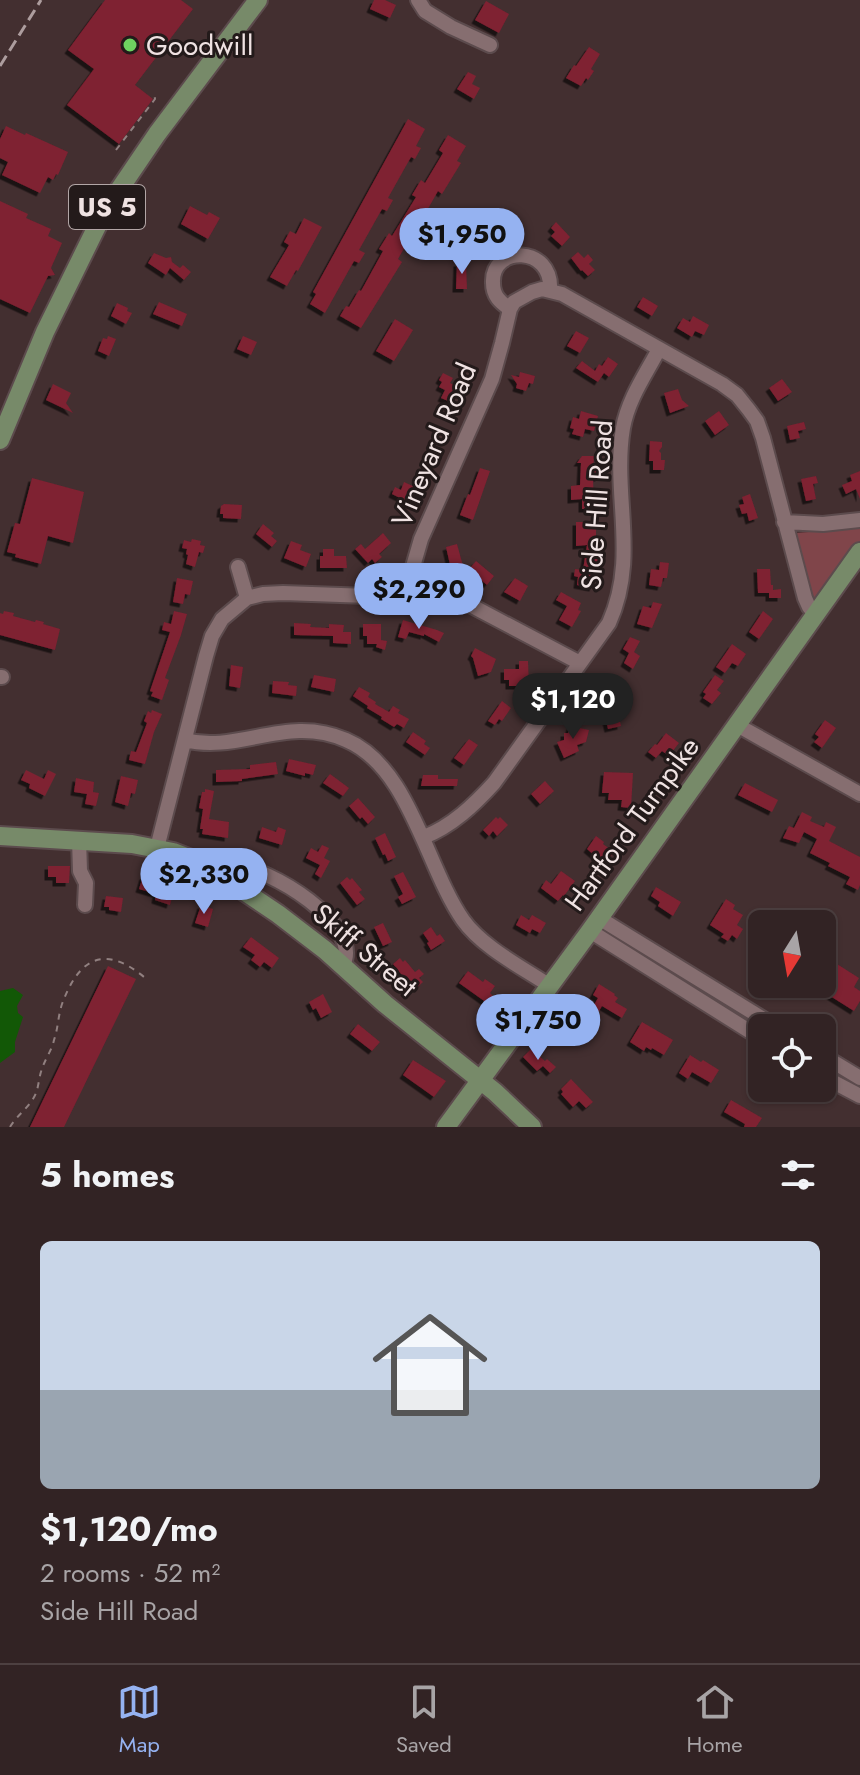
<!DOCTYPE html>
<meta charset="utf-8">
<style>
:root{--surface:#322324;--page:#3a2b2c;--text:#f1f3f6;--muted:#a8a4a6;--line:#4d4041;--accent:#95b2f1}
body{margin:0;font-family:Jost,sans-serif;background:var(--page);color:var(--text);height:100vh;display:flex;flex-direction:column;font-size:30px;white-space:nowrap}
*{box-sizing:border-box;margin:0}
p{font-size:26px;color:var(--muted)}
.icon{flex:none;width:44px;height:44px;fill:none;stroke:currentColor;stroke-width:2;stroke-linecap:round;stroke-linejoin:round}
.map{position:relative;height:1127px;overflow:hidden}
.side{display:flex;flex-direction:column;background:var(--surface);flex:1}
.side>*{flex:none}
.needle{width:52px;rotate:191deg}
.tools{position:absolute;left:748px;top:910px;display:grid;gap:16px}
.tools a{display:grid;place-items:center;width:88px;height:88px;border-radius:12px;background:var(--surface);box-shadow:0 2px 6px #0004,0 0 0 2px var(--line);font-size:40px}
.price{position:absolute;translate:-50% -68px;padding:0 18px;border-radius:28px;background:var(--accent);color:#111;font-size:26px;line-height:52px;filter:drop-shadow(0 2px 4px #0008)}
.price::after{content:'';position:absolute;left:50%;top:48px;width:24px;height:18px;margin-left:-12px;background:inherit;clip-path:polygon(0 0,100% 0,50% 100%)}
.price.on{background:#222;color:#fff}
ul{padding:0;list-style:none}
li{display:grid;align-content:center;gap:16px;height:424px;padding:0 40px}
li+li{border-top:2px solid var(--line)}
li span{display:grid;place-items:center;height:248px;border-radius:12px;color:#555}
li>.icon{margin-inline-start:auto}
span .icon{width:144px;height:144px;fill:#fffc;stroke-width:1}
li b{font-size:34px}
h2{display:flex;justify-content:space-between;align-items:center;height:96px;padding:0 40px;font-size:34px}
.tabs{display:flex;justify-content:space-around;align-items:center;height:112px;border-top:2px solid var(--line);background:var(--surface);font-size:22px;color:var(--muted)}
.tabs a{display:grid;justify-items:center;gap:4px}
.tabs .on{color:var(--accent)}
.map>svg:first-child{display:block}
</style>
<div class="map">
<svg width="860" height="1127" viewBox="0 0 860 1127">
<defs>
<filter id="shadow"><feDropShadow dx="-3.5" dy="3.5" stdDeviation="0" flood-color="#0009"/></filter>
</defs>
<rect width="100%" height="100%" fill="#432f30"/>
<!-- green -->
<path fill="#80454a" d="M860,528V541L824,593L819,598H813L796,533Z"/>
<!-- water -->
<path fill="#125806" d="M13,988L23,995L17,1006L18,1013L23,1017L15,1042V1052L0,1063V991Z"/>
<!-- building -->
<path fill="#7f2031" filter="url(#shadow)" d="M105,0H181L193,9L135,85L153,99L119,144L67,105L94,69L68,50Z
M374,0H385L396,5L390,18L370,9Z
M486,1L509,14L499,33L475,20Z
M589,47L600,54L591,69L594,71L588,80L586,78L581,86L566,78L574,65L576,66Z
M468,72L476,76L472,84L480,88L474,99L457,89Z
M408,119L425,129L416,146L421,148L415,159L411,157L388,198L393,200L387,211L382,209L359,250L365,253L359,263L354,261L325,313L310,304L316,294L313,292Z
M6,126L25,135L26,133L68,152L58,175L56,174L53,180L48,177L40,193L2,175L8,162L0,158V139Z
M448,135L466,146L457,161L461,163L442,194L438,191L425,214L429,217L410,247L406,245L398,259L402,262L361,328L340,316L346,306L349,307L359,290L361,291L383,251L379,249L389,233L392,236L416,197L412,195L421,180L425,183L443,153L439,150Z
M0,201L28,214L26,218L51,229L48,236L62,243L51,268L55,275L48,276L30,313L0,299Z
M190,206L207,215L209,212L220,218L208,239L181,224Z
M486,214L493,222L484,231L489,237L478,247L469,238L480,228L475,224Z
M304,218L322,227L298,271L296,270L287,286L270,277L289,245L284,242L290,231L296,234Z
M556,222L570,237L562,246L551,236L555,232L551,228Z
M578,252L584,258L588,254L593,260L589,264L595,270L588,276L582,270L581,271L571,258Z
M154,253L166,258L171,257L172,262L180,268L183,265L191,272L184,280L170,268L166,275L148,263Z
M457,263H466L467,289H456Z
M643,297L658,306L652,316L637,307Z
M159,302L187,314L182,326L153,314Z
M117,303L128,308L127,311L132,313L126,324L111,316Z
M693,316L709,325L704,335L695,331L692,337L677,328L683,318L690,322Z
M395,319L413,330L394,361L376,351Z
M576,331L589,338L580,353L567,346Z
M108,336L116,339L109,356L98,351L103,338L107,339Z
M243,336L257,342L251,355L237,349Z
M608,357L618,364L609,377L604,373L598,382L576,368L582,361L595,371L599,364L602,366Z
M520,372L535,376L533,384L529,383L526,391L516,388L517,384L511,375L519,377Z
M443,373L453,378L450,383L460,388L453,403L441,398L445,390L439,387L442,382L439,380Z
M782,379L792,392L778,401L769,388Z
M53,384L71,393L66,403L73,413L46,400Z
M678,389L682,400L689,406L670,413L664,393Z
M581,411L598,416L594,431L585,429L583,437L572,434L574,429L570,428L573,417L579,419Z
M719,411L729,425L715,435L705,421Z
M804,422L806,429L798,431L800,438L790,440L787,426Z
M650,441L662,442V447L659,451L661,453V460H665L664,470H653V461H649Z
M582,456H594L593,470L599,471V478H593L594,509H582V499L571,500V486L580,485L581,463H577Z
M480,468L490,471L473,520L460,515L468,494L470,495Z
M860,471V499L856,489L846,494L842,485L852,481L850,475Z
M816,476L818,483L813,484L816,499L806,501L801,479Z
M32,478L84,492L73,543L48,536L41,564L15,557L16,554L7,552L15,523L20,524Z
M404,482L415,487L408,502L392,494L395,487L401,490Z
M750,494L758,518L749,521L747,513L742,514L739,505L744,504L742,497Z
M224,504L242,505L241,519L223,518V514H220L221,506Z
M576,522H585V529H596V557H598L593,588L577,585L578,577L574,576L575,569L583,570L587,545L576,546Z
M263,524L274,533L271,536L277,541L272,547L256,534Z
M383,533L391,543L379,554L382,557L375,563L372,559L368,563L355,549L361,544L365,549Z
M192,539L201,541L200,545L205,546L203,553L199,552L195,567L186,564L188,555L186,554L187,549L182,548L184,540L191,542Z
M291,541L302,545L300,550L311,554L306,567L284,558Z
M457,544L463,566L451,569L446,547Z
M323,549H334V556H346L347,568H320V556H323Z
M476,561L494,576L487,585L476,576L477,574L470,568Z
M660,562L669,563L667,578H663L661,587L649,585L651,569L659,570Z
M757,569H770L771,585H773V590L781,589V598H769V593H758Z
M177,578L193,581L190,595L185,594L183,604L173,602Z
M515,578L528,586L520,601L504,592Z
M561,592L581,603L578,610L581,611L572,627L559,620L567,606L556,600Z
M653,602L662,604L652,628L637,624L643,606L651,608Z
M4,611L14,613L13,616L35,622L36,620L44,622L43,624L60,629L55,650L0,635V613L3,614Z
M174,611L187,614L181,635L165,678L169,680L162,700L151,696L153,692L150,691L170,632L162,630L164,622L171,624Z
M763,611L773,619L759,639L749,632Z
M403,620L437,630L444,633L439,642L424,634V636L409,632L406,639L398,637Z
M294,623L311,624L310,627L329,628V624L344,625L343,632H351V644L333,643V636L294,635Z
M363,624H381V640L387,641L385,650L376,647L377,644H367V636H363Z
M630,637L640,641L634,652L640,656L633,669L624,663L629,653L623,649Z
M732,644L746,654L738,666L732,663L725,673L716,667Z
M475,648L496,659L491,672L478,676L473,658L471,656Z
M519,661H528L529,686H509V680H504V669H519Z
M231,665L243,667L240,688L229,686Z
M314,675L336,679L334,692L311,687Z
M715,675L724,681L717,690L721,693L712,704L703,698L706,694L703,692Z
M273,681L289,682L288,685L297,686L296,696L272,693Z
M359,687L370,693L368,697L376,702L375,704L389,712L393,706L400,710L398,713L409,719L404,728L397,724L394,727L381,719L382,717L367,708L368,706L353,696Z
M502,701L511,708L502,721L499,719L495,725L488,721Z
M617,708L621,726L608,729L604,711Z
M152,710L162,714L154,732L145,764L129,760L131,751L136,752L147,723L144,721L148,711L151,713Z
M825,720L836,728L822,748L814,742L819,737L815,734Z
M570,726L589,730L586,742L577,745L579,751L564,758L557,742L564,740V733H568Z
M413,732L426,741L424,744L430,748L425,755L406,742Z
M666,733L679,743L669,756L662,751L656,758L648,752L655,744L657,745Z
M469,739L478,745L464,765L454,758Z
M289,759L316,765L313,775L305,773V776L286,771Z
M276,762L278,774L242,779V781L216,782V770L250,769V765Z
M26,770L44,779L48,770L56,774L45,796L29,788L30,784L21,780Z
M604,772L633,773L631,808L621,807L622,800H608L609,793H602Z
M330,774L349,788L343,796L323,783Z
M423,775H438V779H458L457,786H421Z
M121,776L138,780L135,794L131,793L128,806L115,802Z
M76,778L94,782L93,792L99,793L96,806L85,804L87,794L74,792Z
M545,781L554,791L540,804L531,794Z
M745,783L778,800L772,812L738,795Z
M205,789L214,791L209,819L229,822L228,838L202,834L203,829H200L203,809L199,808L202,792H205Z
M358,798L375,817L368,824L362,817L360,819L349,806Z
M802,812L812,817L810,821L824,827L826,822L836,827L829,841L860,857V885L858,890L846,884L850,877L828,866L830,863L810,853L817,839L804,832L799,843L783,838L789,826L794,828Z
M496,817L498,819L500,817L508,825L497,836L493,831L489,836L483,830Z
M262,827L276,832L278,827L286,830L282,845L259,838Z
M385,833L396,857L388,861L385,854L383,855L375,838Z
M596,836L604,842L603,844L614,852L607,861L595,853L594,855L587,849Z
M322,845L329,848L324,858L330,861L321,878L315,874L320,865L306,858L311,848L318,852Z
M48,866H70L69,883H56V877H48Z
M561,871L575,881L564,896L563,895L558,901L541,888L546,880L551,884Z
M403,872L416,897L402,904L398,897L403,894L394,876Z
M149,874L162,878L159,889L173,894L170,905L155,900L156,894L139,889L143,876L149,878Z
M347,877L350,880L352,878L362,890L359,892L365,899L357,905L340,883Z
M656,887L681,902L673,916L658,906L660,902L651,896Z
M106,896L123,898L121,912L109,910V907H104Z
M726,899L735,905L733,909L743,915L737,925L743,929L737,939L732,935L728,941L721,937L724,934L710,925Z
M201,905L213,909L208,927L195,923Z
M521,915L529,920L532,915L546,923L540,933L532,929L530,933L516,925Z
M383,923L392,942L383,946L374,927Z
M431,927L437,936L440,934L445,941L431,950L427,943L429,942L423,933Z
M251,937L279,958L272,968L264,962L260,967L251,960L255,955L243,947Z
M400,958L403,962L405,960L415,972L419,969L424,974L419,978L423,982L414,990L393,964Z
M837,964L859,978L854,987L860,991V1001L854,1011L827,994L833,985L827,981Z
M108,966L136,979L64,1127H30Z
M468,971L483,982L485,979L495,986L490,993L493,996L487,1003L459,983Z
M599,984L615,994L614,995L618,998L615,1002L627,1009L622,1018L602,1006L592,1023L585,1020L598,998L593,995Z
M323,994L332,1012L321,1018L316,1008L313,1010L309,1002Z
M642,1022L673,1040L664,1055L652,1048L651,1050L646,1047L644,1051L630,1042Z
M358,1024L380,1042L372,1051L350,1034Z
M531,1049L545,1061L547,1059L556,1067L550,1073L543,1066L537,1071L523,1057Z
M690,1055L701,1062L703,1060L719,1070L711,1083L692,1072L688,1079L679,1073Z
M413,1060L446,1081L434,1097L403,1075Z
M571,1079L593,1102L586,1108L579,1101L573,1107L561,1094L563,1092L561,1089Z
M731,1100L762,1118L756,1127H744L745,1124L724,1112Z"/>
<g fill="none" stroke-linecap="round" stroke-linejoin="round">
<!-- minor casing -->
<g stroke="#5c4b4d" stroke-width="18">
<path id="minor" d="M418,0L425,11L451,27L490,45
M510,309C500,302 493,296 493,283C491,245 553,245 550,290
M784,522L823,524L860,520
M238,567L247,598
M410,577L472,606L580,663
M0,677H2
M737,725L860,794
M185,740C239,754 287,714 346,740C410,767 426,867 463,920C482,947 523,968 550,986
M424,837C452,826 474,805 494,783L609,623C639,556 612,496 623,428C628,399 646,374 659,349
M79,839L80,871L86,883L85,905
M157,848L206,656L212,636L222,619L247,598L263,594L283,593L369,596L394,588L410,577L421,539L492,379L502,343L510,309L514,302L532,292L542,289L562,294L722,384L737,395L749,410L757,421L763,438L805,598L809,607L816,614
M217,873C223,868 227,865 234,866C268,866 364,925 343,965
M599,918L778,1028
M590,931L762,1039
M822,1055L860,1078
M822,1076L860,1096"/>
</g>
<!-- major casing -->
<g stroke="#5c4b4d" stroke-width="22">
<path id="major" d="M0,440L45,332L104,212L157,134L258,0
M0,836L132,844L173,852L191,859L217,873L278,914L325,950L385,1004L495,1092L532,1127
M446,1127L590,931L860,552"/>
</g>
<!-- path -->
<path stroke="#918080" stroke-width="2" stroke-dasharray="6 6" stroke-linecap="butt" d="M116,150L155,99L154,93
M10,1127C17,1115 31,1106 36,1093C39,1085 39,1076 42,1069C45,1059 52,1050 54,1040C58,1029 58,1016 62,1004C79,958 104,944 144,977"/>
<!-- minor -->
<use href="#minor" stroke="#866e70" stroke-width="14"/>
<!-- major -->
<use href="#major" stroke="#778a69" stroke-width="18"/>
<!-- rail -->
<path stroke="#ad9d9e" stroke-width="3" stroke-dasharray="12 6" stroke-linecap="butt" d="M0,66L41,0"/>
</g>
<!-- markers -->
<circle fill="#6ed360" stroke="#231a1a" stroke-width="3" cx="130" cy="45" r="8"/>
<g text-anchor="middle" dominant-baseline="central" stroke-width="6" stroke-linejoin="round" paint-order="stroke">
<!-- shield labels -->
<rect fill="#231a1a" stroke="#b2a6a6" stroke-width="2" x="69" y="185" width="76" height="44" rx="6"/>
<g font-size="26" font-weight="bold" fill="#efe2e2">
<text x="107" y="207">US 5</text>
</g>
<!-- poi labels -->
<g font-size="28" fill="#efe2e2" stroke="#231a1a" text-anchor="start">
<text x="146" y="45">Goodwill</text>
</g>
<!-- street labels -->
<g font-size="28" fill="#efe2e2" stroke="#231a1a">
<text transform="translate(434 445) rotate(-67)">Vineyard Road</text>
<text transform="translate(597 505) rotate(-86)">Side Hill Road</text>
<text transform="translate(632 824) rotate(-54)">Hartford Turnpike</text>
<text transform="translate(365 950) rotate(40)">Skiff Street</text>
</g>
</g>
</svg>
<div class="tools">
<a><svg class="needle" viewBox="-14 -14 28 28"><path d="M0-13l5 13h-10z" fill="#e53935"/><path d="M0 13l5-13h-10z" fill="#a8a4a6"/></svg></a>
<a><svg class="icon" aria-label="locate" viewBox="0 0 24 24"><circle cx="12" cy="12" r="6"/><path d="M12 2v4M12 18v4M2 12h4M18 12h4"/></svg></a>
</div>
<b class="price" style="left:462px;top:276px">$1,950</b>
<b class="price" style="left:419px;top:631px">$2,290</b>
<b class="price on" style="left:573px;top:741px">$1,120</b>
<b class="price" style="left:204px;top:916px">$2,330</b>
<b class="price" style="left:538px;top:1062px">$1,750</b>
</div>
<section class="side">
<h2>5 homes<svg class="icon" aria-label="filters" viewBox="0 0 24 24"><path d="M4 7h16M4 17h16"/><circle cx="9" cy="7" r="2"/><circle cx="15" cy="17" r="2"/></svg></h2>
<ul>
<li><span style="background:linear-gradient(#c9d6e8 60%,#9aa5b1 0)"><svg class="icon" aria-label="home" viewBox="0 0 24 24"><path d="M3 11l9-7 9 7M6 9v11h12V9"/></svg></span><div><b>$1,120/mo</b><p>2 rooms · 52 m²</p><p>Side Hill Road</p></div></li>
</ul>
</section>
<nav class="tabs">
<a class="on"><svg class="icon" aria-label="map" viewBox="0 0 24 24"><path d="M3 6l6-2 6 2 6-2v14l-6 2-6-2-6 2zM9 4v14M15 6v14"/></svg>Map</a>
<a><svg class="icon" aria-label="saved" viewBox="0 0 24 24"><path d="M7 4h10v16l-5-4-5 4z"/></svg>Saved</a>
<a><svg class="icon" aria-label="home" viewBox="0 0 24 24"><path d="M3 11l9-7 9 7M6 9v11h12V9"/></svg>Home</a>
</nav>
